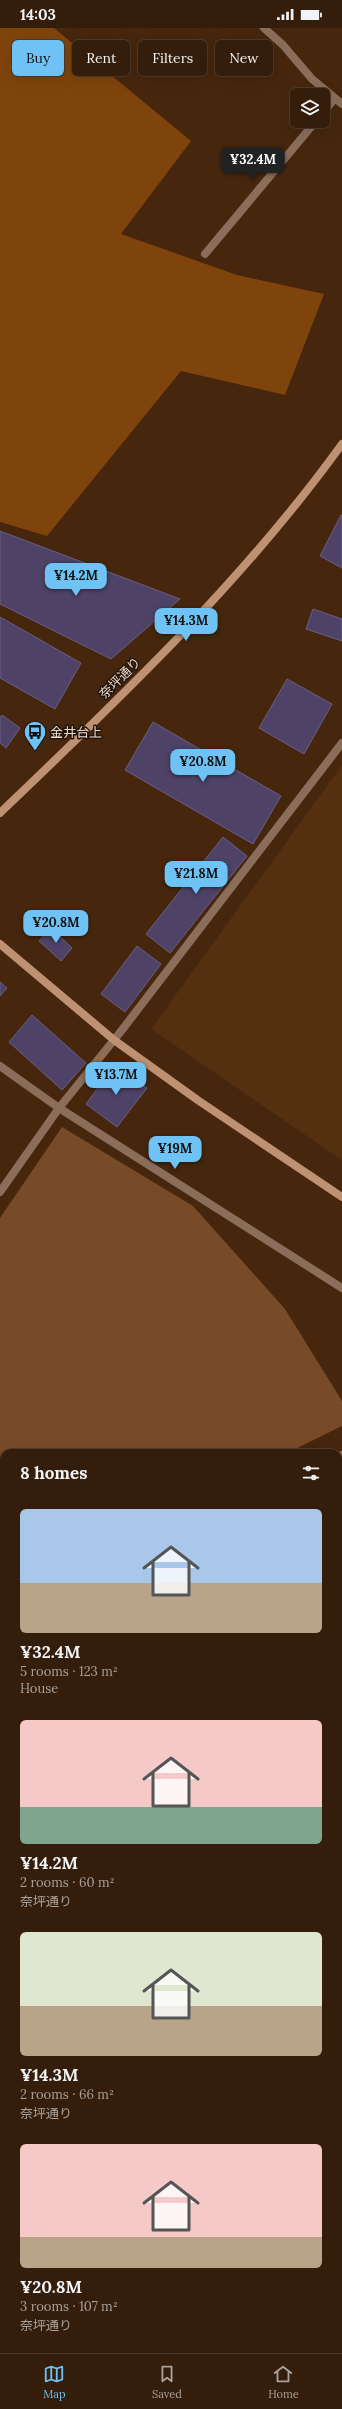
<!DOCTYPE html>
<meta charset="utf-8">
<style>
:root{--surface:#341d0a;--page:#3f2a18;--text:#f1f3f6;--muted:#a9a29c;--line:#4e3b2b;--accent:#6fc2f4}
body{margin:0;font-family:Lora,"Noto Sans JP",serif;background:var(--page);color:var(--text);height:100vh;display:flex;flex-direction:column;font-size:15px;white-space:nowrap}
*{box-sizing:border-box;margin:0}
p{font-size:13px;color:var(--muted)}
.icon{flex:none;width:22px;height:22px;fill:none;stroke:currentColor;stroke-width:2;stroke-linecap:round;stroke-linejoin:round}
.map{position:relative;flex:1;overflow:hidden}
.side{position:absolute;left:0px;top:1421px;width:342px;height:904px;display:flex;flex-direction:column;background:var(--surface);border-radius:12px 12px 0 0;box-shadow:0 4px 16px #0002,0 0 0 1px var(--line)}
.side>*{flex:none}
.guide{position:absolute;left:12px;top:12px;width:318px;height:36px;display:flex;gap:8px}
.fabs{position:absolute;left:290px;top:60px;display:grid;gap:8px}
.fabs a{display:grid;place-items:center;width:40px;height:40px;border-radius:6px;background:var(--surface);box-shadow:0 4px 16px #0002,0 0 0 1px var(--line);font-size:20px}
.price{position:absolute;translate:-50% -34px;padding:0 9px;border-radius:8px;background:var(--accent);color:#111;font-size:13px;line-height:26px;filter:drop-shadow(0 1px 2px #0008)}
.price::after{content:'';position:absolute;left:50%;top:24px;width:12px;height:9px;margin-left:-6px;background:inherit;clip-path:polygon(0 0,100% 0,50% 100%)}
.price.active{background:#222;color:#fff}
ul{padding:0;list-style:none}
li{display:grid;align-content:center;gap:8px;height:212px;padding:0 20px}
li span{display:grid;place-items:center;height:124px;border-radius:6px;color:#555}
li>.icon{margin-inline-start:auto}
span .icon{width:72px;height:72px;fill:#fffc;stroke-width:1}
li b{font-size:17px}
h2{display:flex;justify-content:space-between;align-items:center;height:48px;padding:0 20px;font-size:17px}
.chip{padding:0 14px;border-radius:6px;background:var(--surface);box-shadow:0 4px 16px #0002,0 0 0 1px var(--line);font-size:14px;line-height:36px}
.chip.active{background:var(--accent);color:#111}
.status{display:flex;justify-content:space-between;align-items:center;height:28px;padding:0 20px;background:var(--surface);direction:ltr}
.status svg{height:11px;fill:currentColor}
.menu{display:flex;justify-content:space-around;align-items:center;height:56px;border-top:1px solid var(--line);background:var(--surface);font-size:11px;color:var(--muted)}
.menu a{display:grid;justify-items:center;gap:2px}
.menu .active{color:var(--accent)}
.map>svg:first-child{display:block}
</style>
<div class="status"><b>14:03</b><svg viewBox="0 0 49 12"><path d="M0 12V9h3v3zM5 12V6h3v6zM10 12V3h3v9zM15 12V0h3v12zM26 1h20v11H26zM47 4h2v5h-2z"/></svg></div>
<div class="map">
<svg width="342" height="2325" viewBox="0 0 342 2325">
<rect width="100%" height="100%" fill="#46270e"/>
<!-- built -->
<path fill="#542f10" d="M342,737V1132L151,1001Z
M342,1598V1960L338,1958V1606Z
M0,1831L4,1833V2003L0,2002Z
M0,2171L4,2173V2321H190L189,2325H0Z"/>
<!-- green -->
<path fill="#774b28" d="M62,1099L193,1178L285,1281L342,1373V1398L287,1425H4V1565L0,1567V1190Z"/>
<!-- forest -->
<path fill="#7f440c" d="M0,0H54L191,113L121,206L237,247L324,266L285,367L181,343L47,508L0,494Z
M338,1972L342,1974V2325H205L206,2321H338Z
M0,2004L4,2005V2092L0,2101Z"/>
<!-- building -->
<path fill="#4e4367" stroke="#695e84" d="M341,487H342V540L320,528Z
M0,503L180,571L111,631L0,576Z
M313,581L342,591V613L306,601Z
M0,589L81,635L55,681L0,650Z
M287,651L332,676L304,726L259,700Z
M2,687L20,700L6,720L0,715V689Z
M153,694L281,768L253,816L125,742Z
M223,809L247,828L170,925L146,906Z
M51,900L72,920L61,933L39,913Z
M137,918L161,936L125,984L101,966Z
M0,954L7,960L0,968Z
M32,987L86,1035L62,1062L9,1014Z
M116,1036L147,1060L117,1099L86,1076Z
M338,1739L342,1741V1858L338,1856Z
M0,1840L4,1841V1875L0,1873Z
M0,2221L4,2222V2321H97L95,2325H0Z"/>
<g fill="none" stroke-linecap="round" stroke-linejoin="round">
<!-- street -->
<path stroke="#8a6e5a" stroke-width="8" d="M264,0L283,17L312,51L342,76
M323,85L335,70
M205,226L316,93
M0,1038L59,1080L342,1260
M0,1164L59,1080L122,1002L342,715
M338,1430L342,1427
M0,1599L4,1597"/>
<!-- secondary -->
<path stroke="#bd9171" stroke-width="8" d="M0,785C121,669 244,552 342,416
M0,916L114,1012L199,1073L342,1169"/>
</g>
<!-- icons -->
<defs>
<g id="bus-pin" transform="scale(1.15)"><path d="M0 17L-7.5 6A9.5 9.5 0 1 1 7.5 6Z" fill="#6fc2f4" stroke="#22140a"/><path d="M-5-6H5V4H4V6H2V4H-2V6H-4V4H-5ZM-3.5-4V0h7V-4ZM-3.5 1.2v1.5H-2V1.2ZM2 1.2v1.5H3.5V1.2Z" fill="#111"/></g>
</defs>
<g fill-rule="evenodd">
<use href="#bus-pin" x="35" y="704"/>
</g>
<g text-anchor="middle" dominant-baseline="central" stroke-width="3" stroke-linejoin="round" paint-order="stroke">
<!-- street labels -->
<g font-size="13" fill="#edd9cb" stroke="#22140a">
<text transform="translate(120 650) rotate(-45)">奈坪通り</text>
</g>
<!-- poi labels -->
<g font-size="13" fill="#edd9cb" stroke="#22140a" text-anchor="start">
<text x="50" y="704">金井台上</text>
</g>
</g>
</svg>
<div class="fabs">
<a><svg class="icon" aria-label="layers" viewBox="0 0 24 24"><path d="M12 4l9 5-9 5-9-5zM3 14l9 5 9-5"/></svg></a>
</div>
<b class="price active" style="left:253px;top:153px">¥32.4M</b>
<b class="price" style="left:76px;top:569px">¥14.2M</b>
<b class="price" style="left:186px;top:614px">¥14.3M</b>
<b class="price" style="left:203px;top:755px">¥20.8M</b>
<b class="price" style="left:196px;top:867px">¥21.8M</b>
<b class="price" style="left:56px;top:916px">¥20.8M</b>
<b class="price" style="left:116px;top:1068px">¥13.7M</b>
<b class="price" style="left:175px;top:1142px">¥19M</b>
<div class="guide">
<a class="chip active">Buy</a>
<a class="chip">Rent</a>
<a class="chip">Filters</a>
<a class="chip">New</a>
</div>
<section class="side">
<h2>8 homes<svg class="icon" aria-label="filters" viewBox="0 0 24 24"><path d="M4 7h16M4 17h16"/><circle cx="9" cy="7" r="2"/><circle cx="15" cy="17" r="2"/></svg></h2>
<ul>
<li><span style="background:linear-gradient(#a9c7e8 60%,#b9a48a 0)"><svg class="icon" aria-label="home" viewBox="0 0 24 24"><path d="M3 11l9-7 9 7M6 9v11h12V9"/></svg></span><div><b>¥32.4M</b><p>5 rooms · 123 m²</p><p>House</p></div></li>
<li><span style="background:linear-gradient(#f6c9c9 70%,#7fa58c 0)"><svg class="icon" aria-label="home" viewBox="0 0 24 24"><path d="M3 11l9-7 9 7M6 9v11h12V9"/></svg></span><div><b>¥14.2M</b><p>2 rooms · 60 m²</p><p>奈坪通り</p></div></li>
<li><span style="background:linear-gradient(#dfe7d0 60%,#b9a48a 0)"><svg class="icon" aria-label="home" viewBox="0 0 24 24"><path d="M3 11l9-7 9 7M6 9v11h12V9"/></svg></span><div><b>¥14.3M</b><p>2 rooms · 66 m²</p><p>奈坪通り</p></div></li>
<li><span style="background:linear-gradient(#f6c9c9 75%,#b9a48a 0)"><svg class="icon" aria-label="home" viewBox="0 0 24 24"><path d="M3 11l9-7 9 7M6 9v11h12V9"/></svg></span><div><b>¥20.8M</b><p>3 rooms · 107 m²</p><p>奈坪通り</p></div></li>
</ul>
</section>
</div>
<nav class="menu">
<a class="active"><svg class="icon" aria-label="map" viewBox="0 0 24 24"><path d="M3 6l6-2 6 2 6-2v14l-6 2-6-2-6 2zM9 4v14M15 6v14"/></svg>Map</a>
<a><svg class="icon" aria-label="saved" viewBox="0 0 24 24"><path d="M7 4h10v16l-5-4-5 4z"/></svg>Saved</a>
<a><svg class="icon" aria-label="home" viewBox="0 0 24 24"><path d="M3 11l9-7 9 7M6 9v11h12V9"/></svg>Home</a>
</nav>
